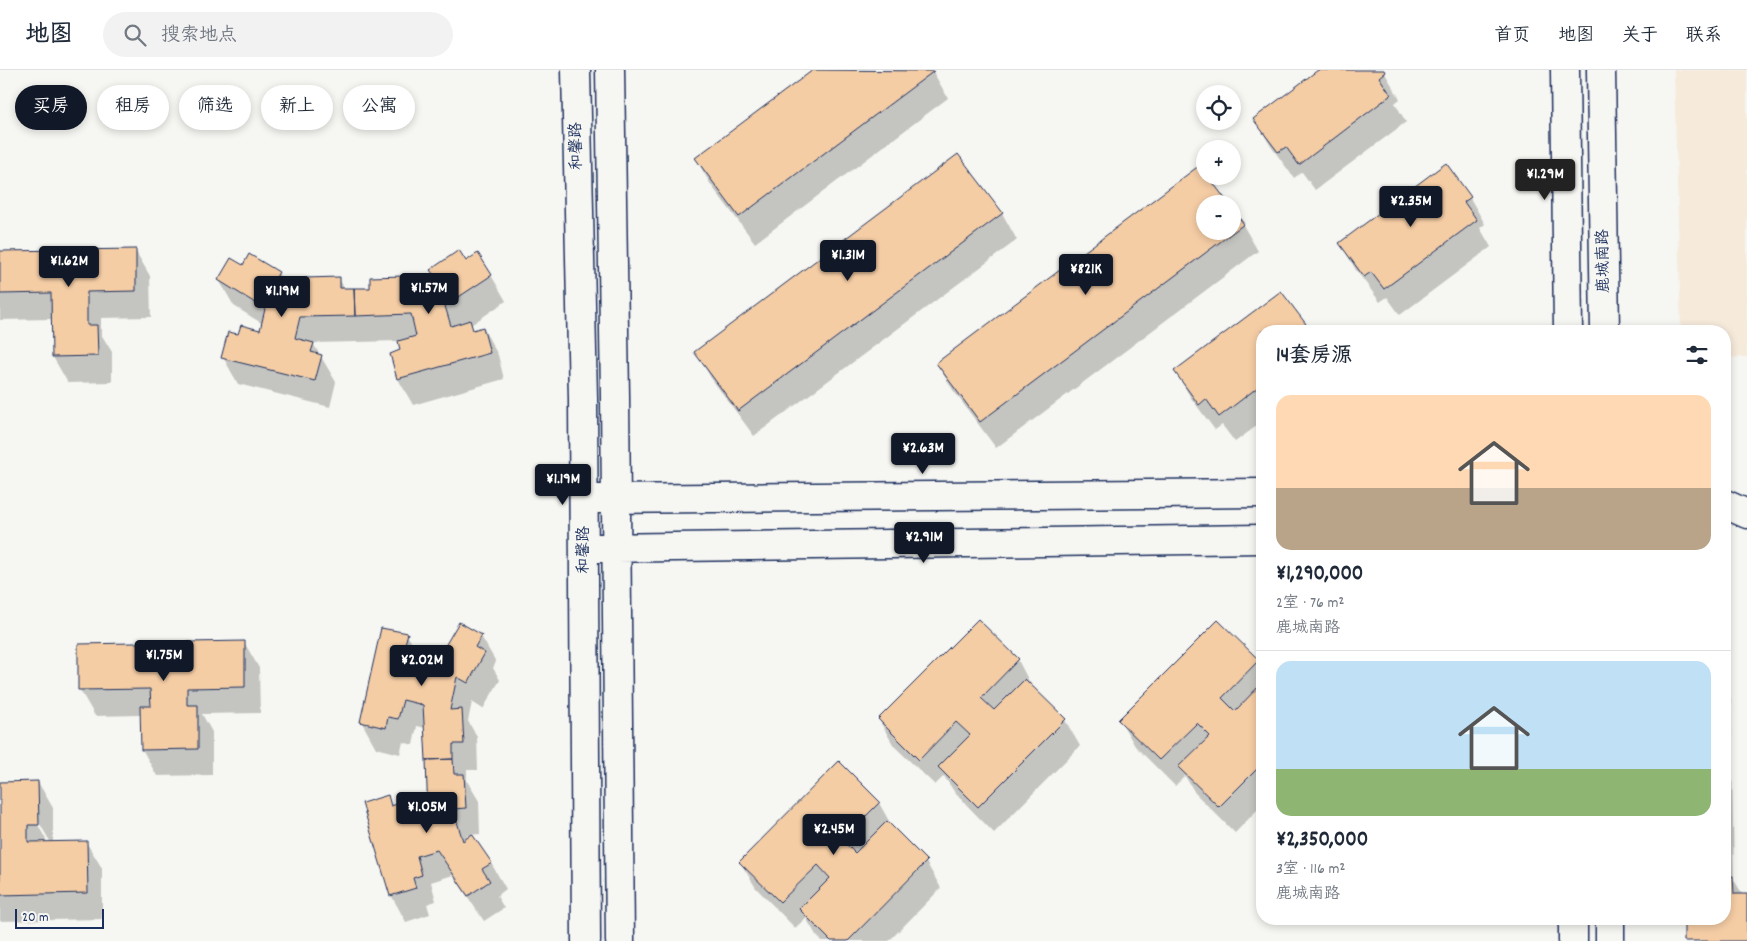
<!DOCTYPE html>
<html lang="zh">
<meta charset="utf-8">
<style>
:root{--surface:#fff;--page:#f2f2f3;--text:#1f2937;--muted:#747a83;--line:#e0e1e3;--accent:#111827}
body{margin:0;font-family:Dekko,"LXGW WenKai TC",sans-serif;background:var(--page);color:var(--text);height:100vh;display:flex;flex-direction:column;font-size:19px;white-space:nowrap}
*{box-sizing:border-box;margin:0}
p{font-size:16px;color:var(--muted)}
.icon{flex:none;width:28px;height:28px;fill:none;stroke:currentColor;stroke-width:2;stroke-linecap:round;stroke-linejoin:round}
.map{position:relative;flex:1;overflow:hidden}
.sheet{position:absolute;left:1256px;top:255px;width:475px;height:600px;display:flex;flex-direction:column;background:var(--surface);border-radius:20px;box-shadow:0 2px 8px #0003}
.sheet>*{flex:none}
.guide{position:absolute;left:15px;top:15px;width:475px;height:45px;display:flex;gap:10px}
.tools{position:absolute;left:1196px;top:15px;display:grid;gap:10px}
.tools a{display:grid;place-items:center;width:45px;height:45px;border-radius:50%;background:var(--surface);box-shadow:0 2px 8px #0003;font-size:25px}
.scale{position:absolute;left:15px;bottom:12px;width:89px;box-sizing:border-box;padding-left:5px;border:2px solid #1b2f5e;border-top:0;font-size:14px;line-height:18px;white-space:nowrap;color:#1b2f5e;-webkit-text-stroke:4px #f6f6f2;paint-order:stroke}
.price{position:absolute;translate:-50% -42px;padding:0 11px;border-radius:5px;background:var(--accent);color:#fff;font-size:16px;line-height:32px;filter:drop-shadow(0 1px 2px #0008)}
.price::after{content:'';position:absolute;left:50%;top:30px;width:15px;height:11px;margin-left:-8px;background:inherit;clip-path:polygon(0 0,100% 0,50% 100%)}
.price.on{background:#222;color:#fff}
ul{padding:0;list-style:none}
li{display:grid;align-content:center;gap:10px;height:265px;padding:0 20px}
li+li{border-top:1px solid var(--line)}
li span{display:grid;place-items:center;height:155px;border-radius:15px;color:#555}
li>.icon{margin-inline-start:auto}
span .icon{width:90px;height:90px;fill:#fffc;stroke-width:1}
li b{font-size:21px}
h2{display:flex;justify-content:space-between;align-items:center;height:60px;padding:0 20px;font-size:21px}
.tag{padding:0 18px;border-radius:22px;background:var(--surface);box-shadow:0 2px 8px #0003;font-size:18px;line-height:45px}
.tag.on{background:var(--accent);color:#fff}
header{display:flex;align-items:center;gap:30px;box-sizing:border-box;height:70px;padding:0 25px;background:var(--surface);border-bottom:1px solid var(--line)}
header strong{font-size:24px}
nav{display:flex;gap:28px;margin-inline-start:auto;font-size:18px}
.search{width:350px;height:45px;background:var(--page);display:flex;align-items:center;gap:12px;box-sizing:border-box;padding:0 18px;border-radius:28px;color:var(--muted);font-size:19px}
.map>svg:first-child{display:block}
</style>
<header>
<strong>地图</strong>
<div class="search"><svg class="icon" aria-label="search" viewBox="0 0 24 24"><circle cx="10" cy="10" r="6"/><path d="M15 15l6 6"/></svg>搜索地点</div>
<nav><a>首页</a><a>地图</a><a>关于</a><a>联系</a></nav>
</header>
<div class="map">
<svg width="1747" height="871" viewBox="0 0 1747 871">
<rect width="100%" height="100%" fill="#f6f6f2"/>
<filter id="ink" filterUnits="userSpaceOnUse"><feTurbulence type="fractalNoise" baseFrequency=".02" numOctaves="2"/><feDisplacementMap in="SourceGraphic" scale="10" xChannelSelector="R" yChannelSelector="G"/><feConvolveMatrix kernelMatrix="1 2 1 2 8 2 1 2 1" color-interpolation-filters="sRGB"/></filter>
<g filter="url(#ink)">
<!-- built -->
<path fill="#f6eadb" d="M1674,0H1747V287L1725,288V261H1681Z"/>
<!-- shadow -->
<path fill="#0003" fill-rule="evenodd" d="M815,0H932L948,28L755,173L711,115L696,89Z
M1320,0H1383L1400,29L1395,33L1406,52L1315,120L1302,102L1294,108L1270,75L1255,49Z
M1446,95L1470,128L1485,154L1480,158L1491,177L1400,245L1387,227L1380,232L1356,200L1341,174Z
M1205,104V161H1232V141L1243,155L1258,181L996,378L953,320L937,294Z
M1002,143L1017,170L754,366L711,308L696,282Z
M135,180L150,206L151,247L101,248V264L112,282V312L68,313L53,287L52,249L0,250V182Z
M466,192L491,205L506,231L471,255L475,261L483,258L498,285L504,309L413,335L398,309L392,284L402,281L399,271L315,273L314,275L336,312L330,337L238,314L223,287L239,266L261,261L263,254L234,236L219,210L244,196L278,203L286,217L307,222L339,208L345,220L371,219L404,207L410,219L438,210Z
M1281,223L1309,261H1262V352L1235,372L1222,355L1215,360L1191,328L1176,302Z
M1218,551L1258,591L1262,598V735L1235,763L1195,723L1185,706L1175,716L1135,676L1120,650Z
M407,565L428,600L432,601L481,566L496,592L493,598L500,610L483,639L472,632L468,651L477,667L478,700H467V711L479,731L480,764L467,765L468,769L491,793L506,819L497,826L504,838L484,851L453,805L431,812L436,831L427,834L430,844L406,852L391,825L387,727L393,737L400,734L410,752L429,746L426,658L417,656L413,675L403,672L400,684L376,678L361,651Z
M244,572L259,598L260,643L202,644L212,662V705L157,706L142,679L141,645L95,646L80,620Z
M1018,590L1032,617L1065,650L1080,676L994,763L955,723L944,706L935,715L894,676L879,650Z
M1725,619L1731,629L1734,810L1743,825H1747V871H1685L1693,853L1692,849H1725Z
M38,712L53,738V773L86,772L102,798V849L0,851V713ZM37,749L51,773H48L35,750Z
M879,733L894,760L926,792L941,818L889,871H822L816,865L806,848L795,858L756,818L740,792Z"/>
<!-- building -->
<path fill="#f5cda5" stroke="#1b2f5e" d="M813,0L934,1L739,147L695,88Z
M1318,0H1384L1385,2L1379,7L1391,25L1299,95L1286,77L1278,82L1253,49Z
M958,84L1003,143L738,341L694,282Z
M1446,93L1471,127L1464,132L1477,150L1384,219L1371,202L1364,207L1339,173Z
M1200,95L1205,102V106H1208L1229,134H1205V161H1232V139L1244,154L980,352L936,293Z
M136,179V221L87,222V255H97L98,286L52,287L51,223L0,224V181Z
M459,180L466,191L478,183L492,205L445,236L451,256L470,250L473,260L483,257L490,283L397,309L390,284L400,280L398,271L416,266L411,244L355,246L354,218H370V207L404,206V219L437,209L430,200Z
M249,184L279,202L273,213L305,221V208L340,207V218H354L355,246L300,247L295,268L314,273L311,282L322,285L315,311L221,288L228,262L238,264L241,255L260,260L265,239L218,210L231,188L243,195Z
M1281,221L1306,254L1299,259L1300,261H1262V314L1219,347L1206,329L1199,335L1174,301Z
M978,549L1019,589L981,628L994,640L1025,609L1066,649L978,737L938,697L970,665L956,652L919,690L878,649Z
M1218,550L1259,590L1222,628L1235,641L1262,613V694L1219,737L1178,697L1210,666L1197,653L1159,690L1118,650Z
M459,552L482,565L475,577L485,583L468,613L457,607L450,640L462,639L464,674H453V689L426,690L423,635L403,630L398,649L388,647L386,658L360,652L381,558L408,563L405,574L415,576L411,595L431,600Z
M245,571V617L187,618V635H198V679L141,680L140,636H151L150,619L78,620V574Z
M453,689L454,704H464L466,738L453,739L463,771L472,764L492,793L482,799L490,811L468,826L437,780L417,786L422,805L413,808L416,818L390,826L362,733L388,725L391,736L400,733L406,751L428,746L426,690Z
M839,691L880,732L842,770L855,783L887,751L927,791L848,871H831L799,839L830,808L818,795L780,832L739,792Z
M38,711L39,755H28V772L87,771L88,823L0,825V712Z
M1733,806L1734,824H1747V871H1684V852H1691V849H1725V807Z"/>
<g fill="none" stroke-linecap="round" stroke-linejoin="round">
<!-- minor casing -->
<g stroke="#1b2f5e" stroke-width="31">
<path id="minor" d="M576,0L583,329L586,871
M610,0L615,326L620,871
M599,429L1262,423
M1725,434L1747,444
M598,478L1262,469"/>
</g>
<!-- tertiary casing -->
<g stroke="#1b2f5e" stroke-width="31">
<path id="tertiary" d="M1565,0L1568,261
M1601,0L1605,261
M1573,849V871
M1610,849V871"/>
</g>
<!-- minor -->
<use href="#minor" stroke="#f6f6f2" stroke-width="28"/>
<!-- tertiary -->
<use href="#tertiary" stroke="#f6f6f2" stroke-width="28"/>
</g>
</g>
<g text-anchor="middle" dominant-baseline="central" stroke-width="5" stroke-linejoin="round" paint-order="stroke">
<!-- street labels -->
<g font-size="16" fill="#1b2f5e" stroke="#f6f6f2">
<text transform="translate(577 76) rotate(-91)">和馨路</text>
<text transform="translate(1604 191) rotate(-91)">鹿城南路</text>
<text transform="translate(584 480) rotate(-90)">和馨路</text>
</g>
</g>
</svg>
<div class="tools">
<a><svg class="icon" aria-label="locate" viewBox="0 0 24 24"><circle cx="12" cy="12" r="6"/><path d="M12 2v4M12 18v4M2 12h4M18 12h4"/></svg></a>
<a>+</a>
<a>−</a>
</div>
<div class="scale">20 m</div>
<b class="price on" style="left:1545px;top:131px">¥1.29M</b>
<b class="price" style="left:1411px;top:158px">¥2.35M</b>
<b class="price" style="left:848px;top:212px">¥1.31M</b>
<b class="price" style="left:69px;top:218px">¥1.62M</b>
<b class="price" style="left:1086px;top:226px">¥821K</b>
<b class="price" style="left:429px;top:245px">¥1.57M</b>
<b class="price" style="left:282px;top:248px">¥1.19M</b>
<b class="price" style="left:923px;top:405px">¥2.63M</b>
<b class="price" style="left:563px;top:436px">¥1.19M</b>
<b class="price" style="left:924px;top:494px">¥2.91M</b>
<b class="price" style="left:164px;top:612px">¥1.75M</b>
<b class="price" style="left:422px;top:617px">¥2.02M</b>
<b class="price" style="left:427px;top:764px">¥1.05M</b>
<b class="price" style="left:834px;top:786px">¥2.45M</b>
<div class="guide">
<a class="tag on">买房</a>
<a class="tag">租房</a>
<a class="tag">筛选</a>
<a class="tag">新上</a>
<a class="tag">公寓</a>
</div>
<section class="sheet">
<h2>14套房源<svg class="icon" aria-label="filters" viewBox="0 0 24 24"><path d="M4 7h16M4 17h16"/><circle cx="9" cy="7" r="2"/><circle cx="15" cy="17" r="2"/></svg></h2>
<ul>
<li><span style="background:linear-gradient(#ffd9b3 60%,#b9a48a 0)"><svg class="icon" aria-label="home" viewBox="0 0 24 24"><path d="M3 11l9-7 9 7M6 9v11h12V9"/></svg></span><div><b>¥1,290,000</b><p>2室 · 76 m²</p><p>鹿城南路</p></div></li>
<li><span style="background:linear-gradient(#bfe0f5 70%,#8fb573 0)"><svg class="icon" aria-label="home" viewBox="0 0 24 24"><path d="M3 11l9-7 9 7M6 9v11h12V9"/></svg></span><div><b>¥2,350,000</b><p>3室 · 116 m²</p><p>鹿城南路</p></div></li>
</ul>
</section>
</div>
